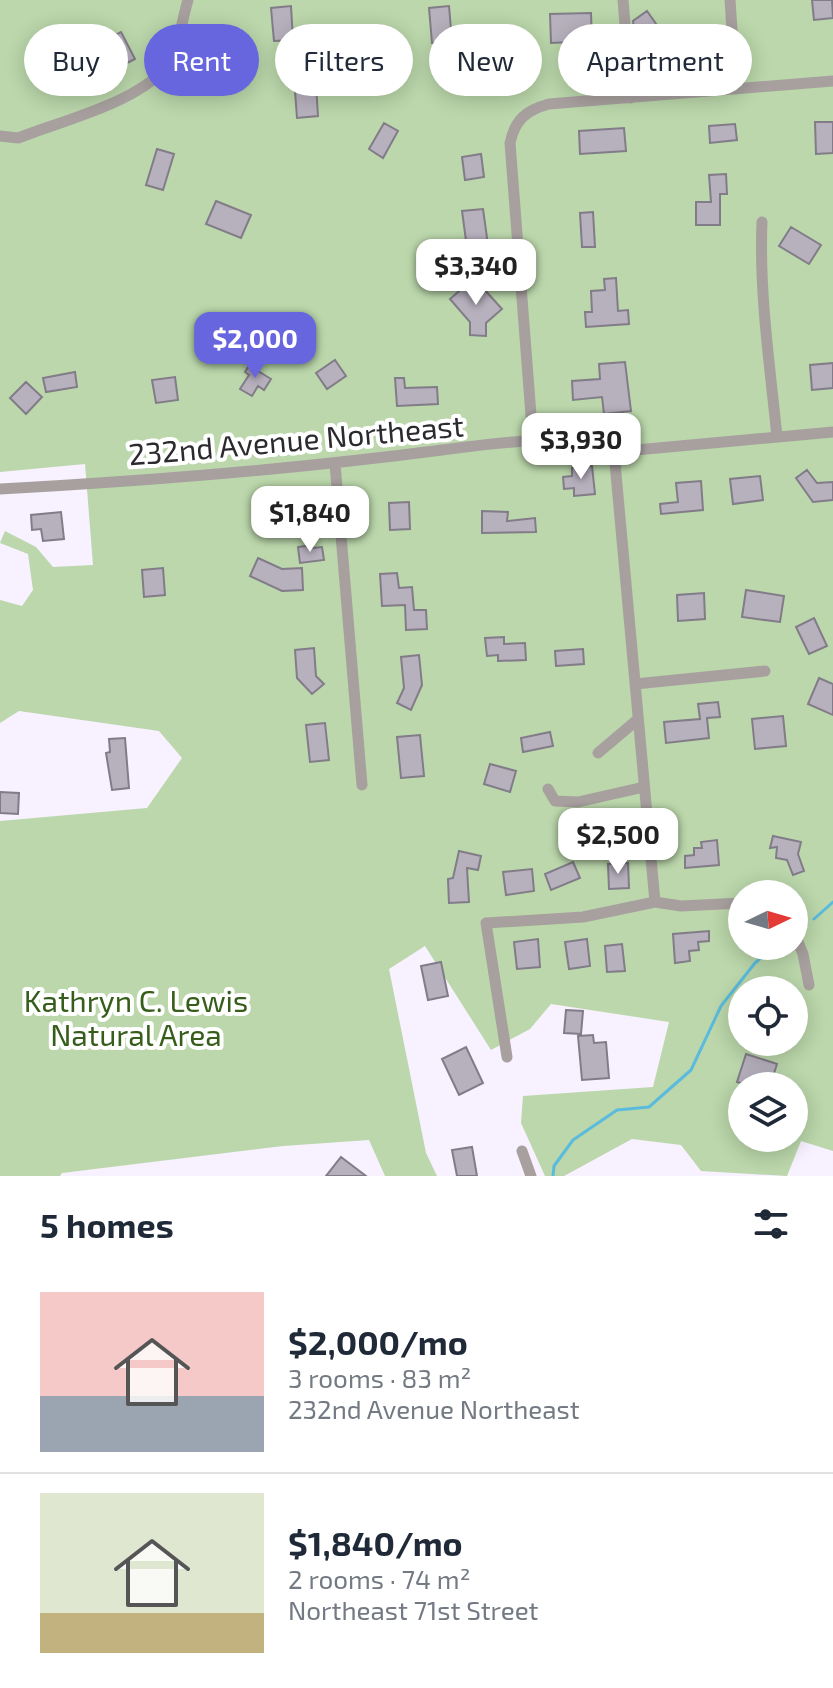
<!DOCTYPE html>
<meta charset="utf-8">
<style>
:root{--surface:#fff;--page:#f6f6f7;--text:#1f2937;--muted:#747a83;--line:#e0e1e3;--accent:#6866df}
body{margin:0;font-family:"Exo 2",sans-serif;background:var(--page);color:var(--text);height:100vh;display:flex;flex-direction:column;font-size:30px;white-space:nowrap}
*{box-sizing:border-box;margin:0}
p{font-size:26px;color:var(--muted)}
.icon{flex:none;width:44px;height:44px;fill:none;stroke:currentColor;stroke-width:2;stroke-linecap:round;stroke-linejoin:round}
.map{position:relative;height:1176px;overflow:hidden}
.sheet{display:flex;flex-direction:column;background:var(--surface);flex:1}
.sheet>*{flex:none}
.top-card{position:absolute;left:24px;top:24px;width:786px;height:72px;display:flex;gap:16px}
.needle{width:52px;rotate:85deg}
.buttons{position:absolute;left:728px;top:880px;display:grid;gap:16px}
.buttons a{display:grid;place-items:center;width:80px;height:80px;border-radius:50%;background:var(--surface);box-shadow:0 4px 20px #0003;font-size:40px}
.price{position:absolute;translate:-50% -68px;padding:0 18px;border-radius:16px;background:#fff;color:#222;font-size:26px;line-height:52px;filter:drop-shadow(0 2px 4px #0008)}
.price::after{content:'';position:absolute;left:50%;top:48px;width:24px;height:18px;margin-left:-12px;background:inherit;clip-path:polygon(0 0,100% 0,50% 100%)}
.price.active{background:var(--accent);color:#fff}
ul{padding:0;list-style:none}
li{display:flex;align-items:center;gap:24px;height:200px;padding:0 40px}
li+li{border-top:2px solid var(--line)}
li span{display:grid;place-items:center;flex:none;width:224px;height:160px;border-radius:0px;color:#555}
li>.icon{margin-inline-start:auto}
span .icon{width:96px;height:96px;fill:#fffc;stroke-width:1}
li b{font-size:34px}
h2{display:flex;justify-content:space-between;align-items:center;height:96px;padding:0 40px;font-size:34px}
.chip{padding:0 28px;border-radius:36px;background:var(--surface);box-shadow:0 4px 20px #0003;font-size:28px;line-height:72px}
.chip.active{background:var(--accent);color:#fff}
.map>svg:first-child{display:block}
</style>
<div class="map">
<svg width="833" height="1176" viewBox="0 0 833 1176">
<rect width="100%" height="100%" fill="#f8f1ff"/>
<!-- green -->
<path fill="#bbd7ab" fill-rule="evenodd" d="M0,0H833V1151L801,1141L787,1176L701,1171L681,1145L632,1139L564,1176H545L521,1123L523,1096L653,1087L669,1022L551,1004L530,1029L491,1050L425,946L389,969L426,1153L437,1176H385L369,1140L283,1146L62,1173L60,1176H0V821L147,808L182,758L159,731L19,711L0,723V600L22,606L33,590L28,554L0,543L5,531L36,547L53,567L93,565L85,464L0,472ZM742,894H794V946H742ZM742,990H794V1042H742ZM742,1086H794V1138H742Z"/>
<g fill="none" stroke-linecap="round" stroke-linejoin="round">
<!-- stream -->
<path stroke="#5bbbdd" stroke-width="3" d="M814,919L833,902
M553,1176L554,1166L573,1140L617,1110L649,1107L691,1070L721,1006L755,963L775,946"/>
</g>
<!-- building -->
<path fill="#b7b1be" stroke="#827c88" stroke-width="2" d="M812,0H832L833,18L814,20Z
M291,6L293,40L274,41L271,8Z
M449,6L452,41L432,43L429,8Z
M647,11L671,45L650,60L635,38L633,21Z
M591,13L592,41L551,43L550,14Z
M121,32L135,59L105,74L92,47Z
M294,63L316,85L318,116L297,118L295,91L281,76Z
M815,122H833V153L816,154Z
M384,123L398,131L383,158L369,149Z
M735,124L737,140L710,143L709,126Z
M624,128L626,151L580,154L579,131Z
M157,149L174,154L163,190L146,185Z
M481,154L484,177L465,180L462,157Z
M726,174L727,194H720V225H696V202H711L709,175Z
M216,201L251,215L241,238L206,224Z
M483,209L488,245L467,248L462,211Z
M593,212L595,247H582L580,213Z
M791,227L821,245L809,264L779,246Z
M474,278L502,309L486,323V336L470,335V322L450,299Z
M616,278L618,311L628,310L629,324L586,327L585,312H592L591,291L605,290L604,279Z
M335,360L346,376L327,389L316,373Z
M252,361L261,366L258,371L271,379L264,390L258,386L252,396L240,389L249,375L245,372Z
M625,362L631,411L604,414L602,397L573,400L572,381L600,379L599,364Z
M833,363V388L812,390L810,365Z
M75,372L77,387L46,392L43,378Z
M175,377L178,400L156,403L152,380Z
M395,378H404L405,388L437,387L438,404L397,406Z
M26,382L42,397L26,414L10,398Z
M592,466L595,494L574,496V488L564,489L563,477L572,476V468Z
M807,470L817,483L833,482V500L813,502L796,478Z
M760,476L763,500L733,504L730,479Z
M701,481L703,510L661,514L660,504L678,502L676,483Z
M409,502L410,529L390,530L389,503Z
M482,511L508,512L507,521L535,518L536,532L482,533Z
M61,512L64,539L43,541L41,529L32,530L31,515Z
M313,545V548L322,547L324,560L300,563L298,547Z
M258,558L282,569L302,568L303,590L282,591L250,576Z
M163,568L165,595L144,597L142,570Z
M397,573L399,588L412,587L414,610H426L427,629L406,630L405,605L382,606L380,574Z
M746,590L784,596L780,622L742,617Z
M704,593L705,619L678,621L677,595Z
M814,618L827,646L809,654L796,627Z
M504,637V644L525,643L526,660L498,661V655L487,656L485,638Z
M314,648L316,676L324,684L312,694L297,678L295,650Z
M583,649L584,664L556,666L555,651Z
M419,655L422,685L411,710L397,703L404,688L401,657Z
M819,678L833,684V715L808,704Z
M718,702L720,717L707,718L709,738L666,743L664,722L700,719L698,704Z
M783,716L786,746L755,749L752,719Z
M325,723L329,760L310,762L306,725Z
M550,732L553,746L523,752L521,738Z
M420,735L424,776L401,778L397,737Z
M125,738L129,788L112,790L106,753L110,752L109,739Z
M490,764L516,771L510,792L484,784Z
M0,792L19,793L18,814L0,813Z
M773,836L801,842L798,854L804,871L793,875L787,860L776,858L777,847L770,848Z
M717,840L719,865L685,868V856L694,855V848H702L701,842Z
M459,851L481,856L478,870L467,868L469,902L449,903L448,879L453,878Z
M573,862L580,878L551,890L545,874Z
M628,863L629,888L609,889L608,864Z
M532,869L534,891L506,895L503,872Z
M709,931V941L698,942L699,950L689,951L690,961L675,963L673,934Z
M538,939L540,967L517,969L514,942Z
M587,939L590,966L569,969L565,942Z
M622,944L625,971L607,972L605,946Z
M441,962L448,996L428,1000L421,966Z
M566,1010L583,1011L581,1034L564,1033Z
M593,1035L594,1043L606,1042L609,1078L582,1080L578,1036Z
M466,1047L483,1083L459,1095L442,1059Z
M746,1054L777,1064L770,1086L753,1081L752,1086L737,1082Z
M472,1147L477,1176H457L452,1150Z
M341,1157L366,1176H326Z"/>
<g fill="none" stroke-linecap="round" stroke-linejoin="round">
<!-- minor -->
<path stroke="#a7a09f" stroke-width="11" d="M623,0L631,98
M730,0L736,89
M0,136L18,138L29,134C69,119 150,98 170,60C180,42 182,19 188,0
M762,222C759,293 770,366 777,437
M533,441L510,143C515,119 527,110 549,104L833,81
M614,452L655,902
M335,464L362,785
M0,489C147,481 296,469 442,450C473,446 595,428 614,452L833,432
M635,684L765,671
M598,753L637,720
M548,789L555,801L578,802L644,787
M794,932L803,954L809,985
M507,1057L486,923L583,917L655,902L681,906L742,903
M522,1151L531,1176"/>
</g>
<g text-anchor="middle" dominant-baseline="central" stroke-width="8" stroke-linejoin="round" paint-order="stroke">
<!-- street labels -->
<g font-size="30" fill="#2c2a2f" stroke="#fff">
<text transform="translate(296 439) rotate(-5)">232nd Avenue Northeast</text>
</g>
<!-- park labels -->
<g font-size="30" fill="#365d1a" stroke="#fff">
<text x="136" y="1000">Kathryn C. Lewis<tspan x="136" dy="34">Natural Area</tspan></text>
</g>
</g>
</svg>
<div class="buttons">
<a><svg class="needle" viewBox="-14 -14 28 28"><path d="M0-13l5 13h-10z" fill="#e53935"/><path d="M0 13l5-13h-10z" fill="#747a83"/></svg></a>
<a><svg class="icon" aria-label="locate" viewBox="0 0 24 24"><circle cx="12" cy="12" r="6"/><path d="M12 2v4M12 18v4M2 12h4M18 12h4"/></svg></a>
<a><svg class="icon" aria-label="layers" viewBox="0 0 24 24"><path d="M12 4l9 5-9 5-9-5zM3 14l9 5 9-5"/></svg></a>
</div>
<b class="price" style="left:476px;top:307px">$3,340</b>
<b class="price active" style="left:255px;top:380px">$2,000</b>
<b class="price" style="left:581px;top:481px">$3,930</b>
<b class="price" style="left:310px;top:554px">$1,840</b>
<b class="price" style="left:618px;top:876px">$2,500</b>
<div class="top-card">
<a class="chip">Buy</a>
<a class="chip active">Rent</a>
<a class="chip">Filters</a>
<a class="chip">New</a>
<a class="chip">Apartment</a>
</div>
</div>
<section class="sheet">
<h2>5 homes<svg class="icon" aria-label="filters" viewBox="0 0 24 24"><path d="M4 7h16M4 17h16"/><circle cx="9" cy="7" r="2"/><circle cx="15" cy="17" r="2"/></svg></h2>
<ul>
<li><span style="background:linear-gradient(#f6c9c9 65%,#9aa5b1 0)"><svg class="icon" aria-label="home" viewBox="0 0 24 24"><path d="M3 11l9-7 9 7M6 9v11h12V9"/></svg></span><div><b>$2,000/mo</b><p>3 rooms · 83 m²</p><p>232nd Avenue Northeast</p></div></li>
<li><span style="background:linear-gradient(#dfe7d0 75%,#c2b280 0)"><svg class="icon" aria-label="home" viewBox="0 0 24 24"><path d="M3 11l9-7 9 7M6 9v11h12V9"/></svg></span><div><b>$1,840/mo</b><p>2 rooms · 74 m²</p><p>Northeast 71st Street</p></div></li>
</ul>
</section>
